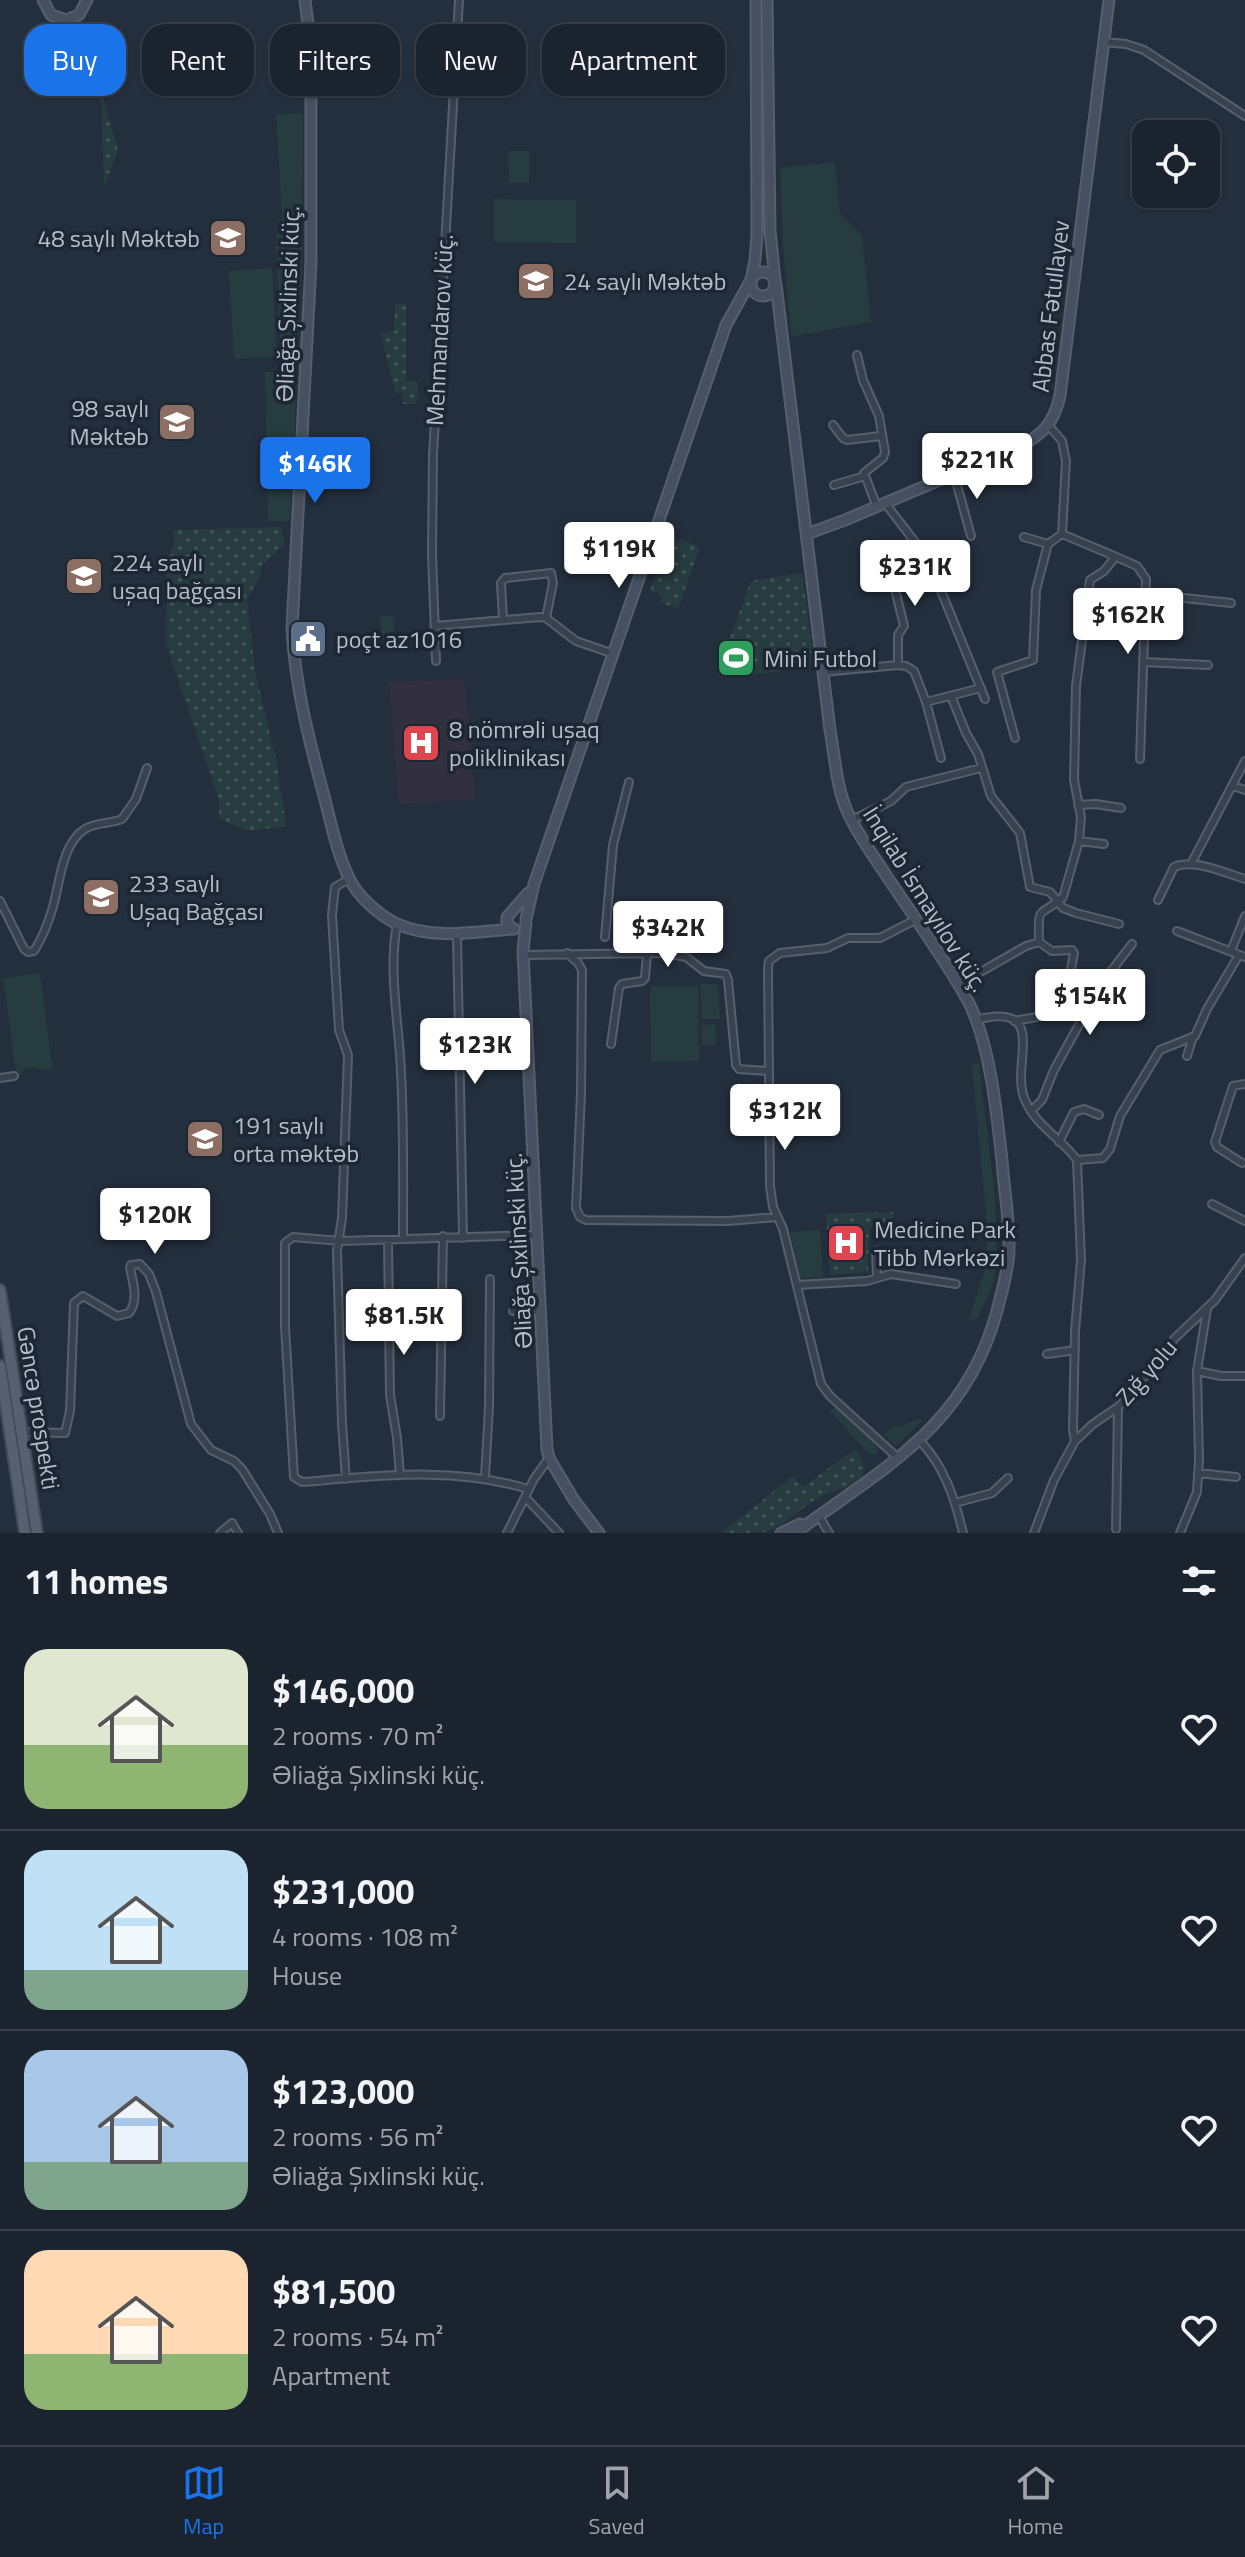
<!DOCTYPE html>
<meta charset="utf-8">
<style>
:root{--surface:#1b232e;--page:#282f3a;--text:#f1f3f6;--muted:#a0a4aa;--line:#39404a;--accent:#1a73e8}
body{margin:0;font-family:"Titillium Web",sans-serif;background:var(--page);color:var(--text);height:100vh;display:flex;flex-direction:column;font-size:30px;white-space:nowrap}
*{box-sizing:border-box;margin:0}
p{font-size:26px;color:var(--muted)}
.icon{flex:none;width:44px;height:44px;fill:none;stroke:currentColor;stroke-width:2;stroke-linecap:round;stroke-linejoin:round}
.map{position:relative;height:1533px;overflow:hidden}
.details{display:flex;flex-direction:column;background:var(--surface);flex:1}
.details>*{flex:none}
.hud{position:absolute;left:24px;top:24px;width:800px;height:72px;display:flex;gap:16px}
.controls{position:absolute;left:1132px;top:120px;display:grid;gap:16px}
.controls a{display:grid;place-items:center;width:88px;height:88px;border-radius:16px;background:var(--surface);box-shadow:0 2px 6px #0004,0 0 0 2px var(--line);font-size:40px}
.price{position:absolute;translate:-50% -68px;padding:0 18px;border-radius:8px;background:#fff;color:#222;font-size:26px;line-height:52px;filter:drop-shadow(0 2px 4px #0008)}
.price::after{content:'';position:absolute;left:50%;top:48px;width:24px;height:18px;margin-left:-12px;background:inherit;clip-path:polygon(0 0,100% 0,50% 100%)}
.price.current{background:var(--accent);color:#fff}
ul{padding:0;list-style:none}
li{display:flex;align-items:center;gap:24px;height:200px;padding:0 24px}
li+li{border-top:2px solid var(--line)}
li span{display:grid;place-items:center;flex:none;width:224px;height:160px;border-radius:24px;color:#555}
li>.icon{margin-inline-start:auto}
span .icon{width:96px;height:96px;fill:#fffc;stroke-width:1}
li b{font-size:34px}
h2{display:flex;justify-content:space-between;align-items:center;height:96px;padding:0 24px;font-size:34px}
.chip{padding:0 28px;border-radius:24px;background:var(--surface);box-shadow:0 2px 6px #0004,0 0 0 2px var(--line);font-size:28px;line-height:72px}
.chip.current{background:var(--accent);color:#fff}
.tabs{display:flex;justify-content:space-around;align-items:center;height:112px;border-top:2px solid var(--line);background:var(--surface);font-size:22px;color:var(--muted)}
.tabs a{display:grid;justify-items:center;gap:4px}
.tabs .current{color:var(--accent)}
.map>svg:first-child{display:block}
</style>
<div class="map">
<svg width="1245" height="1533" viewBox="0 0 1245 1533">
<defs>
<pattern id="park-dots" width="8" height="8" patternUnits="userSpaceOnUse" patternTransform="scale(2)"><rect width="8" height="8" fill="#263c3f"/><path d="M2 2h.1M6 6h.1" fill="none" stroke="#435659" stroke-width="1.8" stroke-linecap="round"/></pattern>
</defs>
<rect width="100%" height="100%" fill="#242f3e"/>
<!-- medical -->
<path fill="#32303f" d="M464,679L475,799L399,804L389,682Z"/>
<!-- green -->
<path fill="#263c3f" d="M303,113L302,272L290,521H268L265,372H281L276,234L283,233L276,114Z
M508,151H529V183H509Z
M835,162L840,213L862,235L871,322L791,337L783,246L780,168Z
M494,199L576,200V243L494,242Z
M272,268L277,357L234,359L229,271Z
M393,615L395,639L382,640L380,616Z
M40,973L53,1071L25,1067L20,1076L16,1072L3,978Z
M700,984H718L720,1019H702Z
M650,986H698L699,1061L651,1062Z
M715,1024L716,1045L702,1046L701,1025Z
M979,1063L995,1196L997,1251L987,1252V1225L972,1065Z
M820,1230L823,1277L800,1278L790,1232Z
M987,1263L997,1266L991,1289L977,1319L969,1320Z
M835,1407L870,1437L878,1448V1453L873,1455L868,1453L829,1410Z
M919,1419L922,1421L896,1446L884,1435L891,1429Z"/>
<!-- park -->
<path fill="url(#park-dots)" d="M101,90L118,150L104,187Z
M395,304H406V381L418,382L417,404H403V393H395L381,333L394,330Z
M281,527L284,545L261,567V574L247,599L255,671L277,764L286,826L248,831L219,819V800L167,648L166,561L174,544L173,530Z
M669,536L700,547L678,609L660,602L662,595L650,591Z
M802,573L815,666L736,677L718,670L751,581Z
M893,1212L894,1228H869L868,1272L830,1275L826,1214Z
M855,1449C860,1457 868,1468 861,1477C850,1490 835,1489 822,1496C802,1506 787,1525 764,1532C752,1533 734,1533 721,1533L793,1476L803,1487Z"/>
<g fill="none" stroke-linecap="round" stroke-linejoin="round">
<!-- street casing -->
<g stroke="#565f6c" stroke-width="10">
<path id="street" d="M1104,42L1126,44L1144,50L1245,116
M857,355L863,380L879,416L885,452L883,458L864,473L877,507
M833,425L843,438L847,440L881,436
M954,474L971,536
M834,485L865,476
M885,503L922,551L935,576L985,699
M1024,537L1048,544
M1112,555L1137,566L1146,579L1140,759
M1146,594L1231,603
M503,620L501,583L505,578L551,573L553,583L546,618
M435,626L540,617L546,618L576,641L614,654
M436,661L432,554L433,455L459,0
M1143,662L1208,665
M898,665V635L904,626L892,577L893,573L898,571V548L914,541
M823,672L898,665L906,666L914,671L926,702L941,758
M951,696L966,733L978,754L991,796L1020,833L1030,887L1050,892L1063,908L1076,913L1119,924
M926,702L981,688
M1015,738L997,672L1033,660L1036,590L1048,544L1062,534
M1233,786L1245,790
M1078,805L1096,804L1121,808
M852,820L891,801L906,787L981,768
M1079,841L1104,844
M1191,864L1245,761
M1158,900L1174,867C1193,858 1225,873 1245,879
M0,901L24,949L28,952L34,951C42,938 48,924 52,910C60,885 61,844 85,829C96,822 110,824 122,819L136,799L147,768
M397,924C388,972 399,1023 401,1072C404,1127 403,1183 403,1239
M1177,931L1245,957
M457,935L463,1238
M605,937L613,845L629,782
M1039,942C1038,902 1039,919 1063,897L1079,841L1081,817L1074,780L1076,686L1090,580L1104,571L1113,560L1112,555L1062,534L1066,461L1062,441L1049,426
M1231,951L1245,916
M567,953L578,963L582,970L581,1093L576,1208L580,1217L586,1220L728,1221L777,1217
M523,955L664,953L686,957L704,971L726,974L728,980L736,1065L739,1069L769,1071
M958,985L1026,946L1039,942L1052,951L1072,950L1074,953L1071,969
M975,1020C1052,1000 1009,1065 1025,1100C1036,1126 1061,1138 1077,1160L1081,1260L1075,1331L1073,1430L1075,1441
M1014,1021L1037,1017
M611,1044L619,988L622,984L642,981L645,978L647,953
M1187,1056L1193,1037
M0,1078L14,1076
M1031,1111L1042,1100L1054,1070L1102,983L1132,944
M1059,1142L1074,1112L1084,1109L1099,1115
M1077,1160L1103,1158L1110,1149L1120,1116L1160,1050L1195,1036L1207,1009L1239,955
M1242,1163L1217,1147L1215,1142L1233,1086L1245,1084
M1212,1204L1245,1221
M388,1240L390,1395L397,1438L400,1475
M876,1251L877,1278
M797,1285L867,1281L891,1274L956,1284
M513,1311H542
M1047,1354L1075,1350
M1197,1371L1221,1376H1245
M440,1416L443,1236
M22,1432L65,1433L70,1411L74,1303L83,1296L117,1316L129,1313C139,1300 133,1283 130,1268L131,1265L140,1264L149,1274L156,1292L191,1424L211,1450L234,1461L242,1469L270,1514L278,1533
M919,1440C944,1465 955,1499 963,1533
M898,1458L830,1396L821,1384L783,1229L773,1207L770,1186L768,968L769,961L780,953L827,948L848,938H880L915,920
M1198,1473L1236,1477
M485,1477L489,1407L490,1279
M346,1479L342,1424L337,1251L342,1218L348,1055L339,1030L332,915L335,887L349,879
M528,1489C454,1466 378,1476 302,1482L294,1477L285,1327V1243L293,1237L340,1241L538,1235
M525,1497L559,1533
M955,1503L992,1493L1008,1478
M819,1516L829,1533
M1116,1529L1118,1407
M220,1533L232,1523L238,1533
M507,1533L534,1479L549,1458
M1034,1533L1054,1480L1075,1441L1093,1424L1118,1407L1128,1397L1175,1338L1215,1300L1245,1258
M1180,1533L1197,1492L1199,1460L1197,1371L1207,1309"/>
</g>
<!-- secondary casing -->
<g stroke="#565f6c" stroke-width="13">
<path id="secondary" d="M43,0L51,15L66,20L79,15L87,0
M305,0L311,49V263L292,628C295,686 309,740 324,796C331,823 337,853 349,878C358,897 379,915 397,924C434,940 474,932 512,929
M767,0L770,231L775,280
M751 284a12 12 0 1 1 24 0a12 12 0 1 1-24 0Z
M776,284L830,730C835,757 836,787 848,813C857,833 870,851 882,869C910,912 944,957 968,1001C990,1043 997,1114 1002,1161C1004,1190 1010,1221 1009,1251C1008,1272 1002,1291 997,1311C966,1426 885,1467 795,1533
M807,534L845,520L1020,446C1044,434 1054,422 1060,396L1109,0
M526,919L534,884L726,325L751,280L755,260L757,235L756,0
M526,922L523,951L547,1449L549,1458L574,1500L599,1533
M514,929L507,924V917L528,893
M781,1533L800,1524"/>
</g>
<!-- primary casing -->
<g stroke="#414a57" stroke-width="14">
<path id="primary" d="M0,1290L37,1533
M0,1366L25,1533"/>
</g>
<!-- street -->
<use href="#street" stroke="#38414e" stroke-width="6"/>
<!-- secondary -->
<use href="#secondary" stroke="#465061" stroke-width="9"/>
<!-- primary -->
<use href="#primary" stroke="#56606e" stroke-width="10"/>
</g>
<!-- icons -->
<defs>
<g id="school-square" transform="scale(2)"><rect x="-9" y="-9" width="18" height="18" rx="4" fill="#8d6e63" stroke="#1d2633"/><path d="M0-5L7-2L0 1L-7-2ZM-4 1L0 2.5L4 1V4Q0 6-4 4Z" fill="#fff"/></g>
<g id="civic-square" transform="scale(2)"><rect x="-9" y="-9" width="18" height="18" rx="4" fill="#5c6f8a" stroke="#1d2633"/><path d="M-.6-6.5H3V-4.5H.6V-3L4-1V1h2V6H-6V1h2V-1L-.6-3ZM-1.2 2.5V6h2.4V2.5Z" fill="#fff"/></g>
<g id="stadium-square" transform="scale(2)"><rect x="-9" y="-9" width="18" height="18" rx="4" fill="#2e9e5b" stroke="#1d2633"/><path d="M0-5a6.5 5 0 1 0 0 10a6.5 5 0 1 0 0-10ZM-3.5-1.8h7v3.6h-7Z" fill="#fff"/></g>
<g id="hospital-square" transform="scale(2)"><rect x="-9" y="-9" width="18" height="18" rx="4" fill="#e0444e" stroke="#1d2633"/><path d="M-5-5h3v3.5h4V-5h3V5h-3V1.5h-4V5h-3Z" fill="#fff"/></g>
</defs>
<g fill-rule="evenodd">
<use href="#school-square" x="228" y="238"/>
<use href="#school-square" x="536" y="281"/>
<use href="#school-square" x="177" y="422"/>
<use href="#school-square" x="84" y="576"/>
<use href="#civic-square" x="308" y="639"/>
<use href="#stadium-square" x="736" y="658"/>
<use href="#hospital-square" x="421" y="743"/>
<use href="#school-square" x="101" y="897"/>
<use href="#school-square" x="205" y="1139"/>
<use href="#hospital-square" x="846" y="1243"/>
</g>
<g text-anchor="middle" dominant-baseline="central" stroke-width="7" stroke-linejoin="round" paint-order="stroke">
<!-- poi labels -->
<g font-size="24" fill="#b4bcc9" stroke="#1d2633" text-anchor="start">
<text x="200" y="238" text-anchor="end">48 saylı Məktəb</text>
<text x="564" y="281">24 saylı Məktəb</text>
<text x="149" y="408" text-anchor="end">98 saylı<tspan x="149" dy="28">Məktəb</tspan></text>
<text x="112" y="562">224 saylı<tspan x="112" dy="28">uşaq bağçası</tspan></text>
<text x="336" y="639">poçt az1016</text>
<text x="764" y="658">Mini Futbol</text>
<text x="449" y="729">8 nömrəli uşaq<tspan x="449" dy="28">poliklinikası</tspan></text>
<text x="129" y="883">233 saylı<tspan x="129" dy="28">Uşaq Bağçası</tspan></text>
<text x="233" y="1125">191 saylı<tspan x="233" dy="28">orta məktəb</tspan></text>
<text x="874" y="1229">Medicine Park<tspan x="874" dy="28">Tibb Mərkəzi</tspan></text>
</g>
<!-- street labels -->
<g font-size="24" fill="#b4bcc9" stroke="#1d2633">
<text transform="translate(287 304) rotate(-88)">Əliağa Şıxlinski küç.</text>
<text transform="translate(1050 306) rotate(-83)">Abbas Fətullayev</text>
<text transform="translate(439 330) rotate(-87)">Mehmandarov küç.</text>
<text transform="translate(926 899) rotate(58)">İnqilab İsmayılov küç.</text>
<text transform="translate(518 1251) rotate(-93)">Əliağa Şıxlinski küç.</text>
<text transform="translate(1146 1372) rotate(-49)">Zığ yolu</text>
<text transform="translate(39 1408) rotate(81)">Gəncə prospekti</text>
</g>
</g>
</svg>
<div class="controls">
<a><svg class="icon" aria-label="locate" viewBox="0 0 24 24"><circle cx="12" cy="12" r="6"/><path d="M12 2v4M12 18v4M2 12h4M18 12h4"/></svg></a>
</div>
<b class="price" style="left:977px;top:501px">$221K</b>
<b class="price current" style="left:315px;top:505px">$146K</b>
<b class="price" style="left:619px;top:590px">$119K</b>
<b class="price" style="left:915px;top:608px">$231K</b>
<b class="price" style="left:1128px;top:656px">$162K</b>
<b class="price" style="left:668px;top:969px">$342K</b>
<b class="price" style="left:1090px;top:1037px">$154K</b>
<b class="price" style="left:475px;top:1086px">$123K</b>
<b class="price" style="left:785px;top:1152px">$312K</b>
<b class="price" style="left:155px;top:1256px">$120K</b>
<b class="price" style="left:404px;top:1357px">$81.5K</b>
<div class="hud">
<a class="chip current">Buy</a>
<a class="chip">Rent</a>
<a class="chip">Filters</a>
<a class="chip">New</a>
<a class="chip">Apartment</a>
</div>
</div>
<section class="details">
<h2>11 homes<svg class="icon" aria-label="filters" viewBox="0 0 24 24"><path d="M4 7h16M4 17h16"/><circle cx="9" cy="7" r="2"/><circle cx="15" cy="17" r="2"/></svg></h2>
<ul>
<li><span style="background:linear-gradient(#dfe7d0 60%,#8fb573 0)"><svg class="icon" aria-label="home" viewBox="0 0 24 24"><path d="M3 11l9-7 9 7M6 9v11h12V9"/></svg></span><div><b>$146,000</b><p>2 rooms · 70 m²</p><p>Əliağa Şıxlinski küç.</p></div><svg class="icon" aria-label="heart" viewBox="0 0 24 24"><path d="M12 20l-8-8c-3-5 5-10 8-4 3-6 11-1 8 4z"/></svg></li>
<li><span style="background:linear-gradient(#bfe0f5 75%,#7fa58c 0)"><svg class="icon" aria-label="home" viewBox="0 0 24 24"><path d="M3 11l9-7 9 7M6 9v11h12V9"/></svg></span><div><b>$231,000</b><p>4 rooms · 108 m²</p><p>House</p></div><svg class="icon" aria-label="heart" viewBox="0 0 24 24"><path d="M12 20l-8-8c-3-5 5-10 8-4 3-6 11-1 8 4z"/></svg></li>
<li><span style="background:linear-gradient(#a9c7e8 70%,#7fa58c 0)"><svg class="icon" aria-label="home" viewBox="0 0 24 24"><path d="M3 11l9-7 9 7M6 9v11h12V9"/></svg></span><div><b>$123,000</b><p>2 rooms · 56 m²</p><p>Əliağa Şıxlinski küç.</p></div><svg class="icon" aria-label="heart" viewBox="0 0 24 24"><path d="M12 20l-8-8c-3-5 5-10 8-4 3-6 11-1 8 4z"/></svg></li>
<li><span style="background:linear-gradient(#ffd9b3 65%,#8fb573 0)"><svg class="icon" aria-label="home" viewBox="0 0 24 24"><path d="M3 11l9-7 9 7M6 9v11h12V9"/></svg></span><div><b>$81,500</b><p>2 rooms · 54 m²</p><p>Apartment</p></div><svg class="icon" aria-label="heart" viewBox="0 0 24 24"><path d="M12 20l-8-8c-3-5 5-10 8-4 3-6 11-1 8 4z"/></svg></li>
</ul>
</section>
<nav class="tabs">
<a class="current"><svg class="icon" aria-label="map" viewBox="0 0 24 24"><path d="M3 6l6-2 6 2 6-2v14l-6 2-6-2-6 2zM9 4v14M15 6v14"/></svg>Map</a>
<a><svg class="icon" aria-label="saved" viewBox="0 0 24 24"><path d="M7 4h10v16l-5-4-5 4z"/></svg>Saved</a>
<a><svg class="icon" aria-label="home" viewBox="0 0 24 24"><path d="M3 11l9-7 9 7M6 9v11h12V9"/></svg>Home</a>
</nav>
